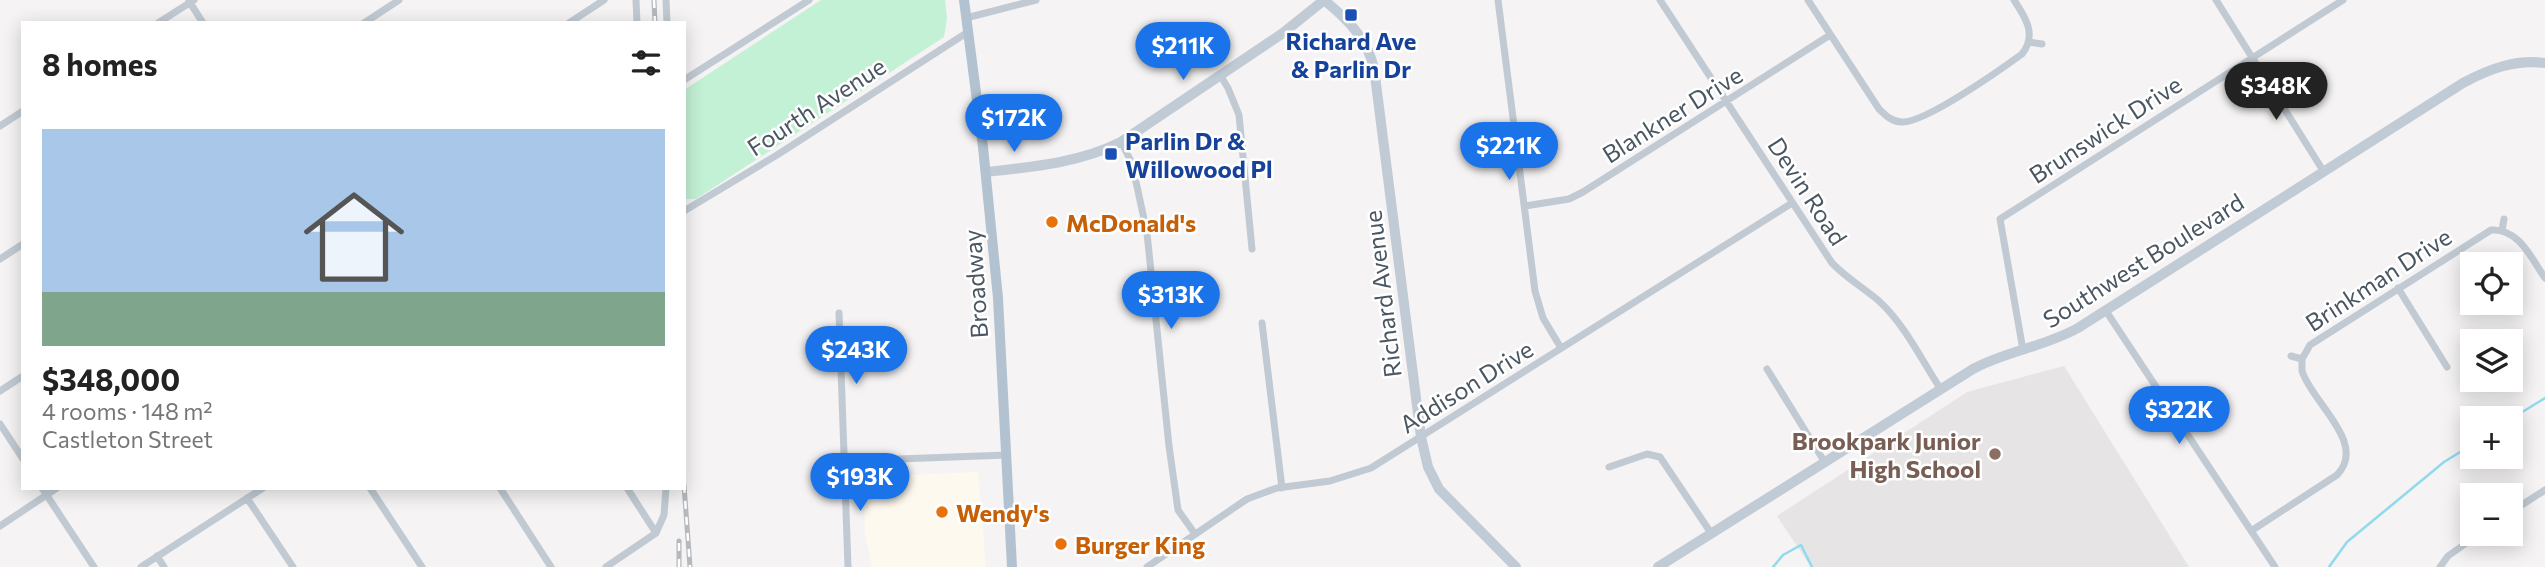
<!DOCTYPE html>
<meta charset="utf-8">
<style>
:root{--surface:#fff;--page:#f6f6f6;--text:#222;--muted:#767676;--accent:#1a73e8}
body{margin:0;font-family:Commissioner,sans-serif;background:var(--page);color:var(--text);height:100vh;display:flex;flex-direction:column;font-size:26px;white-space:nowrap}
*{box-sizing:border-box;margin:0}
p{font-size:23px;color:var(--muted)}
.icon{flex:none;width:38px;height:38px;fill:none;stroke:currentColor;stroke-width:2;stroke-linecap:round;stroke-linejoin:round}
.map{position:relative;flex:1;overflow:hidden}
.details{position:absolute;left:21px;top:21px;width:665px;height:469px;display:flex;flex-direction:column;background:var(--surface);border-radius:0px;box-shadow:0 4px 18px #0003}
.details>*{flex:none}
.buttons{position:absolute;left:2460px;top:252px;display:grid;gap:14px}
.buttons a{display:grid;place-items:center;width:63px;height:63px;border-radius:0px;background:var(--surface);box-shadow:0 4px 18px #0003;font-size:35px}
.price{position:absolute;translate:-50% -60px;padding:0 16px;border-radius:24px;background:var(--accent);color:#fff;font-size:23px;line-height:46px;filter:drop-shadow(0 2px 4px #0008)}
.price::after{content:'';position:absolute;left:50%;top:42px;width:21px;height:16px;margin-left:-10px;background:inherit;clip-path:polygon(0 0,100% 0,50% 100%)}
.price.current{background:#222;color:#fff}
ul{padding:0;list-style:none}
li{display:grid;align-content:center;gap:14px;height:371px;padding:0 21px}
li span{display:grid;place-items:center;height:217px;border-radius:0px;color:#555}
li>.icon{margin-inline-start:auto}
span .icon{width:126px;height:126px;fill:#fffc;stroke-width:1}
li b{font-size:30px}
h2{display:flex;justify-content:space-between;align-items:center;height:84px;padding:0 21px;font-size:30px}
.map>svg:first-child{display:block}
</style>
<div class="map">
<svg width="2545" height="567" viewBox="0 0 2545 567">
<rect width="100%" height="100%" fill="#f5f3f3"/>
<!-- commercial -->
<path fill="#fdf9ef" d="M978,472L986,567H872L865,534L863,477Z"/>
<!-- education -->
<path fill="#e6e4e5" d="M2064,366L2189,567H1811L1777,516L1967,392Z"/>
<!-- green -->
<path fill="#c3f1d5" d="M821,0H945L947,18L944,37L696,199H685L684,90Z"/>
<g fill="none" stroke-linecap="round" stroke-linejoin="round">
<!-- stream -->
<path stroke="#90daee" stroke-width="2.5" d="M2511,419L2545,398
M1773,567L1783,555L1801,545L1812,567
M2329,567L2347,542L2444,462L2473,444"/>
<!-- street -->
<path stroke="#c1cad2" stroke-width="7" d="M636,0L637,23
M666,0L667,23
M1498,0L1535,291L1543,318L1561,348
M1660,0L1832,263C1846,278 1864,288 1879,301C1905,325 1921,359 1940,388
M1808,0L1879,109C1885,115 1892,122 1902,122C1925,123 2000,70 2022,54C2037,35 2026,18 2014,0
M2216,0L2324,172
M189,1L203,23
M966,18L1036,0
M158,23L194,0
M364,23L399,0
M569,23L604,0
M2029,42L2042,44
M1220,75L1228,88L1239,115L1252,249
M684,80L809,0
M0,126L23,111
M1121,142L1132,163L1147,233L1169,446L1178,510L1195,534
M1525,206L1569,199L1583,192L1830,35
M684,211L777,155L968,32
M2502,230L2504,219
M0,259L23,244
M2398,288L2447,367
M2106,311L2275,567
M839,313L848,567
M1262,323L1282,488
M2023,350L2000,219L2343,0
M2291,356L2302,359
M1767,369L1824,461
M0,391L23,376
M0,424L23,459
M844,461L1007,455
M1609,467L1647,454L1660,457L1711,533
M42,488L94,567
M370,488L422,567
M500,488L551,567
M627,488L656,533
M247,498L293,567
M2511,512L2545,490
M0,526L57,488
M2251,531L2337,475C2368,443 2312,403 2302,371V359L2310,345L2491,230C2519,228 2531,258 2545,278
M656,533L664,515L666,488
M157,556L164,567
M141,567L263,488
M606,567L656,533
M1147,567L1247,499L1277,488L1330,481L1371,468L1792,203
M2440,567L2448,556L2479,534"/>
<!-- secondary -->
<path stroke="#c1cbd6" stroke-width="10" d="M1324,0C1347,19 1367,38 1374,68L1421,437L1428,467L1439,489L1516,567
M986,172C1032,167 1079,163 1121,142L1283,33L1324,0
M1658,567L1973,369C2006,351 2044,347 2078,328L2463,83C2489,69 2515,59 2545,63"/>
<!-- primary -->
<path stroke="#b3c2d1" stroke-width="10" d="M964,0L983,147L998,298L1012,567"/>
<!-- rail casing -->
<g stroke="#b5b8bd" stroke-width="5">
<path id="rail" d="M654,0L655,23
M684,485L690,567
M679,567V541"/>
</g>
<!-- rail -->
<use href="#rail" stroke="#fff" stroke-width="2.5" stroke-dasharray="8" stroke-linecap="butt"/>
</g>
<!-- markers -->
<g fill="#1a4fb4" stroke="#fff" stroke-width="2.5">
<rect x="1344" y="8" width="14" height="14" rx="3.5"/>
<rect x="1104" y="147" width="14" height="14" rx="3.5"/>
</g>
<g fill="#e8710a" stroke="#fff" stroke-width="2.5">
<circle cx="1052" cy="222" r="7"/>
<circle cx="942" cy="512" r="7"/>
<circle cx="1061" cy="544" r="7"/>
</g>
<circle fill="#8d6e63" stroke="#fff" stroke-width="2.5" cx="1995" cy="454" r="7"/>
<g text-anchor="middle" dominant-baseline="central" stroke-width="5" stroke-linejoin="round" paint-order="stroke">
<!-- transit labels -->
<g font-size="24" font-weight="bold" fill="#164399" stroke="#fff">
<text x="1351" y="40">Richard Ave<tspan x="1351" dy="28">&amp; Parlin Dr</tspan></text>
<text x="1125" y="140" text-anchor="start">Parlin Dr &amp;<tspan x="1125" dy="28">Willowood Pl</tspan></text>
</g>
<!-- street labels -->
<g font-size="24" fill="#4a5661" stroke="#fff">
<text transform="translate(816 106) rotate(-33)">Fourth Avenue</text>
<text transform="translate(1672 114) rotate(-32)">Blankner Drive</text>
<text transform="translate(2105 129) rotate(-33)">Brunswick Drive</text>
<text transform="translate(1808 191) rotate(57)">Devin Road</text>
<text transform="translate(2143 260) rotate(-32)">Southwest Boulevard</text>
<text transform="translate(2378 279) rotate(-33)">Brinkman Drive</text>
<text transform="translate(975 284) rotate(-94)">Broadway</text>
<text transform="translate(1382 294) rotate(-97)">Richard Avenue</text>
<text transform="translate(1466 386) rotate(-32)">Addison Drive</text>
</g>
<!-- food labels -->
<g font-size="24" font-weight="bold" fill="#c56008" stroke="#fff" text-anchor="start">
<text x="1066" y="222">McDonald's</text>
<text x="956" y="512">Wendy's</text>
<text x="1075" y="544">Burger King</text>
</g>
<!-- education labels -->
<g font-size="24" font-weight="bold" fill="#785e54" stroke="#fff" text-anchor="end">
<text x="1981" y="440">Brookpark Junior<tspan x="1981" dy="28">High School</tspan></text>
</g>
</g>
</svg>
<div class="buttons">
<a><svg class="icon" aria-label="locate" viewBox="0 0 24 24"><circle cx="12" cy="12" r="6"/><path d="M12 2v4M12 18v4M2 12h4M18 12h4"/></svg></a>
<a><svg class="icon" aria-label="layers" viewBox="0 0 24 24"><path d="M12 4l9 5-9 5-9-5zM3 14l9 5 9-5"/></svg></a>
<a>+</a>
<a>−</a>
</div>
<b class="price" style="left:1183px;top:82px">$211K</b>
<b class="price current" style="left:2276px;top:122px">$348K</b>
<b class="price" style="left:1014px;top:154px">$172K</b>
<b class="price" style="left:1509px;top:182px">$221K</b>
<b class="price" style="left:1171px;top:331px">$313K</b>
<b class="price" style="left:856px;top:386px">$243K</b>
<b class="price" style="left:2179px;top:446px">$322K</b>
<b class="price" style="left:860px;top:513px">$193K</b>
<section class="details">
<h2>8 homes<svg class="icon" aria-label="filters" viewBox="0 0 24 24"><path d="M4 7h16M4 17h16"/><circle cx="9" cy="7" r="2"/><circle cx="15" cy="17" r="2"/></svg></h2>
<ul>
<li><span style="background:linear-gradient(#a9c7e8 75%,#7fa58c 0)"><svg class="icon" aria-label="home" viewBox="0 0 24 24"><path d="M3 11l9-7 9 7M6 9v11h12V9"/></svg></span><div><b>$348,000</b><p>4 rooms · 148 m²</p><p>Castleton Street</p></div></li>
</ul>
</section>
</div>
